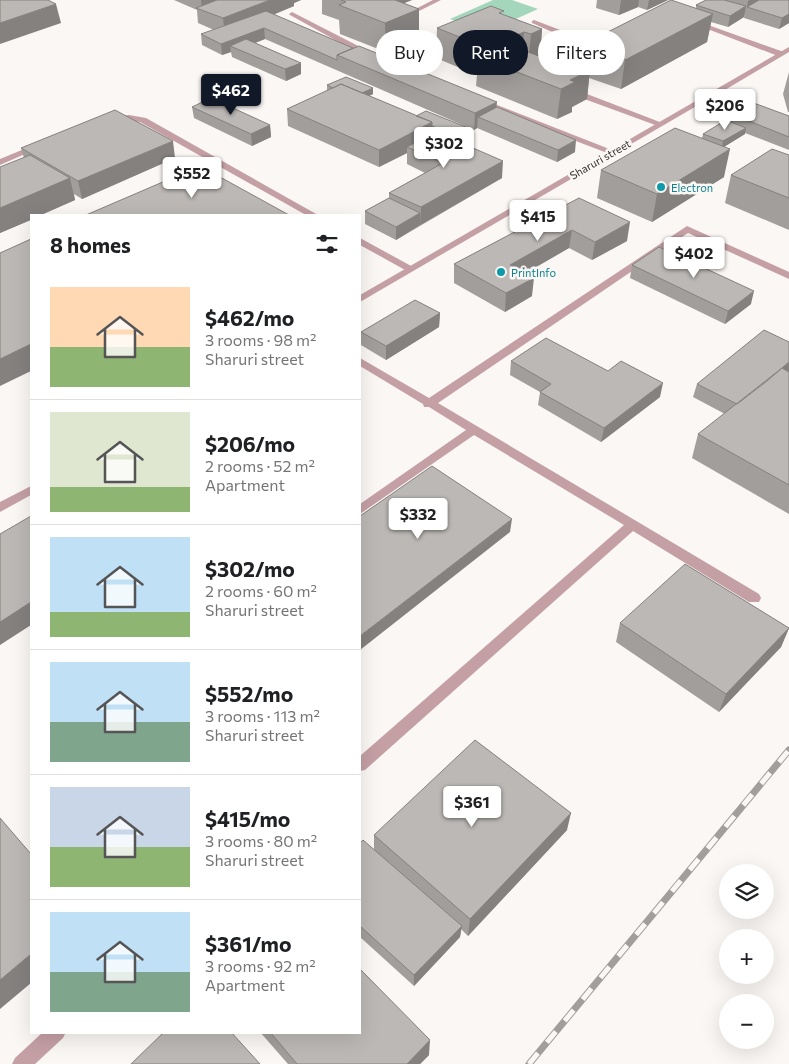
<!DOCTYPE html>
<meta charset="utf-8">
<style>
:root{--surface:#fff;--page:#f6f6f6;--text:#202124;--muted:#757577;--line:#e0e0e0;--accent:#111827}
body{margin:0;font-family:Commissioner,sans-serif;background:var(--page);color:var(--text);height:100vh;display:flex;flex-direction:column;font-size:19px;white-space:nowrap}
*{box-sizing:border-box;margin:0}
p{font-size:16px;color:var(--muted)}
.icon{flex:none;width:28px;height:28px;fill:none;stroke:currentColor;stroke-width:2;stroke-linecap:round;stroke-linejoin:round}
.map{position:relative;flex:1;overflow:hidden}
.sheet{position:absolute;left:30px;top:214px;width:331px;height:820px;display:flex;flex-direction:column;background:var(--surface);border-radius:0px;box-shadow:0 5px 20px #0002}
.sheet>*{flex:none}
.banner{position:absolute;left:376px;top:30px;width:338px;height:45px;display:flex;gap:10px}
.fabs{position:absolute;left:719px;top:864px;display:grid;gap:10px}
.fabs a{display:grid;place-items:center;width:55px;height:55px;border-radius:50%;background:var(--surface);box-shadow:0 5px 20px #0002;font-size:25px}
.price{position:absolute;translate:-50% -42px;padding:0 11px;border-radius:5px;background:#fff;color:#222;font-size:16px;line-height:32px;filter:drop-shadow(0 1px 2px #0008)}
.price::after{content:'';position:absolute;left:50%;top:30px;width:15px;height:11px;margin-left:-8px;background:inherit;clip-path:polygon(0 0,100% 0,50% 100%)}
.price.current{background:var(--accent);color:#fff}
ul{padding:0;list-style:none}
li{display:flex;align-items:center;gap:15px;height:125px;padding:0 20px}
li+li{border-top:1px solid var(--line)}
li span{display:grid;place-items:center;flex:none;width:140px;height:100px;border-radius:0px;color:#555}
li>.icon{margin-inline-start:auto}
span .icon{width:60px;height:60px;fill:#fffc;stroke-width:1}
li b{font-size:21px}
h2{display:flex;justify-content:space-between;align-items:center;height:60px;padding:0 20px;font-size:21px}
.pill{padding:0 18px;border-radius:22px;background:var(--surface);box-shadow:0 5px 20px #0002;font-size:18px;line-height:45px}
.pill.current{background:var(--accent);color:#fff}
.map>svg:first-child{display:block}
</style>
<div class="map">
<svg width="789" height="1064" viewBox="0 0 789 1064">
<rect width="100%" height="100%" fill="#fbf7f4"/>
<!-- green -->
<path fill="#a4d6bb" d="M493,0H512L538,9L487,32L450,19Z"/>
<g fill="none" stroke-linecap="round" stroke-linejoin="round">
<!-- lane -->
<path fill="#c4a0a5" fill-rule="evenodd" d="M433,0H441L407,17L402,16Z
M292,12L372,53L373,55L366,57L290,15L289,14Z
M534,20L581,38L586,45L585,51L550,71H544V67L578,50V45L575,42L532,23V21Z
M694,20L784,52L785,54L778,56L692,23L691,22Z
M403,25H407L451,49L403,73H397V69L441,49L403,27Z
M568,89H574L665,124L658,126L568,93Z
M481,101H487L617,152L610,154L481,105Z
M129,115L146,118L318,215H306L140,122C131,120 113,122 108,119L112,117Z
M34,145L41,147L0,165V159Z
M687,226L789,272V279L688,233L438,403L759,594L761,598L759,602H749L633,531L365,770L360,771V756L624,525L474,435L360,514V504L466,430L429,407H424L423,404L360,366V358L429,398Z
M360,238L413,267L415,269L410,272L407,271L360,245Z
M43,1032H66L63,1038L35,1064H12L15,1058Z"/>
<!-- street -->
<path fill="#c4a0a5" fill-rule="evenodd" d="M789,47V52L718,94L789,120V125L712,97L360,302V295Z
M31,486V495L0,512V502Z"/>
<!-- rail casing -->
<g stroke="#a29e9c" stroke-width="7">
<path id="rail" d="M529,1064L789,750"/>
</g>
<!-- rail -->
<use href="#rail" stroke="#fbf7f4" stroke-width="5" stroke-dasharray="14" stroke-linecap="butt"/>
</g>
<!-- wall -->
<path fill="#a29e9c" d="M174,0H301L294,3V6L273,15L496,107L575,152L557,162L477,128L474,130L265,39L255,43L301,63V74L286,81L232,57L231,52L222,55L202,45L201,34L214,30L198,23L197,10Z
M322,0H412L404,3L419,9V38L386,52L340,34L339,20L322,14Z
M597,0H668L647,10L638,7L619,15L596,8Z
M706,0H789V23L779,29L744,18L745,12L744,17L728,27L711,22L707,42L621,89L589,78L587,99L572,107V112L557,119L476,86L477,75L436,58L437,28L504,15L542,29L540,56L557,62L574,67L579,66L582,45L696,8V5Z
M789,72V112H788L783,94Z
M327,85L373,88V94L369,96L416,116L466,127V134L454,140L502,178L396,240L365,224V211L389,198V193L425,173L407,164V153L379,167L288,126L287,109L327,91Z
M192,107L270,125L271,137L252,146L194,118Z
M729,113L789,116V150L745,133V134L724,147V177L652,222L597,198L601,170L702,138L703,134L728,121Z
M21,148L175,158L82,199L74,194L75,200L0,233V167H1L24,158Z
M789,155V230L725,203L731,175Z
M579,198L627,241L592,260L569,248L526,273L532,296L505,312L454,283V264Z
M632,265L751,304L725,324L630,278Z
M440,313L439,327L386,360L361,345V332Z
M789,342V514L692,458L698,434L725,414L693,397L697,384Z
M511,361L608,371L660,397L601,442L538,405L540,392L510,375Z
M620,623L789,628L781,647L719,712L616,642Z
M567,830L468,936L461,929L460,937L414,986L360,937V843L374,850V835Z
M260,1032H360L429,1055L420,1064H288Z"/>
<!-- shaded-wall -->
<path fill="#84817f" d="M201,0H235L202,10Z
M270,0H301L294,3V6L225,34L223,18Z
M351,0H412L370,17Z
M621,0H639L638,7L619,15Z
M649,0H668L647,10Z
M750,0H764L747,7L748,1Z
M56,4L61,23L0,44V23Z
M746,6L744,17L728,27L730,16Z
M419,9V38L386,52L385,23Z
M713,14L707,42L621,89L625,60Z
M789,14V23L779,29L782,18Z
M264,28L265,39L239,49L230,46L231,52L222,55L221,44Z
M542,29L540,59L528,64L531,34Z
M524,32L523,48L526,46L524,75L487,60V48Z
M301,63V74L286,81L285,69Z
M590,70L587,99L572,107V112L557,119L561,89L570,80Z
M373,88V94L354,103V97Z
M497,102L495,119L478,117L477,128L474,130L475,113Z
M432,122V139L407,147V153L379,167V150Z
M270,125L271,137L252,146L251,134Z
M466,127V134L452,141V134Z
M746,128L745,134L722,148L723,141Z
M576,140L575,152L557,162L558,150Z
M173,141L175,158L82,199L78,181Z
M730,149L724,177L652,222L657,194Z
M503,161L502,178L420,225L421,207Z
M70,178L75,200L41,215H31V220L0,233V208Z
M420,213V225L396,240V227Z
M630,222L627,241L592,260L595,242Z
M572,230L569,248L508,283L510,265Z
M534,278L532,296L505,312L506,293Z
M754,291L751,304L725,324L728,311Z
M440,313L439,327L386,360V346Z
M31,344V371L0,386V359Z
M789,362V372L737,405Z
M663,383L660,397L601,442L604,428Z
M512,519L510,532L360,650V636Z
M31,602V625L0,645V622Z
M789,628L781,647L719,712L726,694Z
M571,813L567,830L468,936L470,919Z
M462,926L460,937L414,986V975Z
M31,954V983L0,1009V980Z
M430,1040L429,1055L420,1064H407Z"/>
<!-- building -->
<path fill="#bcb8b5" stroke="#84817f" d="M0,0H48L56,4L0,23Z
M217,0H270L223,18L196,8Z
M341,0H395L419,9L385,23L339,5L346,2Z
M671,0L713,14L625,60L582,45Z
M706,0H724L746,6L730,16L696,5Z
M759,0H789V14L782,18L747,7Z
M491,6L504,11L499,13L542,29L531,34L524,32L487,48L437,28Z
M266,11L353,48L337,55V60L264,28L221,44L201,34Z
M246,39L301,63L285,69L230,46Z
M513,41L526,46L520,49L571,68L577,65L590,70L570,80L575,82L561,89L478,57Z
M359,46L497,102L475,113L337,55Z
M560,61L574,67L571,68L557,62Z
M346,77L373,88L362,93L341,84L333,88L327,85Z
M341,84L432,122L379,150L287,109Z
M211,98L270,125L251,134L192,107Z
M751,102L789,116V137L729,113Z
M497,107L576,140L558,150L478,117Z
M115,110L173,141L78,181L21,148Z
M426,111L466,127L452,134L432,126V122L416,116Z
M726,120L746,128L723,141L703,134Z
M675,128L730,149L657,194L601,170Z
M436,132L503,161L421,207L389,193L443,163L407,147Z
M772,149L789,155V198L731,175Z
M30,155L70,178L0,208V167Z
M200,166L289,215H86Z
M389,198L420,213L396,227L365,211Z
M579,198L630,222L595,242L572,230L510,265L534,278L506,293L454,264Z
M31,239V344L0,359V253Z
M659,247L754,291L728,311L632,265Z
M415,300L440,313L386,346L361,332Z
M764,330L789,342V362L767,381L737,404L697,384Z
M546,338L608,371L621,361L663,383L604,428L540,392L551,384L511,361Z
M782,368L789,372V485L698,434Z
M432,466L512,519L360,636V516Z
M31,516V602L0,622V534Z
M685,564L789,628L726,694L620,623Z
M475,740L571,813L470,919L374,835Z
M0,818L31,854V954L0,980Z
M363,840L462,926L414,975L360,926V843Z
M360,969L430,1040L407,1064H297L270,1032H360Z
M164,1032H231L260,1064H131Z"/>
<!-- markers -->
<g fill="#0f9aa8" stroke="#fbf7f4" stroke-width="2">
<circle cx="661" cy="187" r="5"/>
<circle cx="501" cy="272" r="5"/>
</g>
<g text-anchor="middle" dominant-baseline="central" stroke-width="5" stroke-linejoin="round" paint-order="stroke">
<!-- far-street labels -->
<g font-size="11" fill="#353332" stroke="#fbf7f4">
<text transform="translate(600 159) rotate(-30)">Sharuri street</text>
</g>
<!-- far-culture labels -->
<g font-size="11" fill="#0d838f" stroke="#fbf7f4" text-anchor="start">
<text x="671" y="187">Electron</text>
<text x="511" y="272">PrintInfo</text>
</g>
</g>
</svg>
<div class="fabs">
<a><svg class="icon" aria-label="layers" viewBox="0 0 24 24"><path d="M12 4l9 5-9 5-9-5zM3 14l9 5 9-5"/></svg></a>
<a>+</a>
<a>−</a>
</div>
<b class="price current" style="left:231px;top:116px">$462</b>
<b class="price" style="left:725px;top:131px">$206</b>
<b class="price" style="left:444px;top:169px">$302</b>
<b class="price" style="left:192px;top:199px">$552</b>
<b class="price" style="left:538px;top:242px">$415</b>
<b class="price" style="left:694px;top:279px">$402</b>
<b class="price" style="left:418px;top:540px">$332</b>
<b class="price" style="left:472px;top:828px">$361</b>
<div class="banner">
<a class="pill">Buy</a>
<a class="pill current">Rent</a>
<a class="pill">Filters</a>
</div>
<section class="sheet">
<h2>8 homes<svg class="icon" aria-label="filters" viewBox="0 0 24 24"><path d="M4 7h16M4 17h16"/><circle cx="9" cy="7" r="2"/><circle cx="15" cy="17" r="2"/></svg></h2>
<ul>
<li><span style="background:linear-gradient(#ffd9b3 60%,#8fb573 0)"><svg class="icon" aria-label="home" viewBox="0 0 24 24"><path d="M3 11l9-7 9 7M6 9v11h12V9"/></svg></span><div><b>$462/mo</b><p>3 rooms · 98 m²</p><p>Sharuri street</p></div></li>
<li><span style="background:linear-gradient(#dfe7d0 75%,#8fb573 0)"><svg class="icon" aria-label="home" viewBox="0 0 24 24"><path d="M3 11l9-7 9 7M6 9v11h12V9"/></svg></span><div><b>$206/mo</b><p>2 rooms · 52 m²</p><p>Apartment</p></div></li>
<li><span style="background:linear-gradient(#bfe0f5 75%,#8fb573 0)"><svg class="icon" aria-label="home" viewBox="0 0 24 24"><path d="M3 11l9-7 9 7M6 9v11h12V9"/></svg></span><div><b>$302/mo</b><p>2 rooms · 60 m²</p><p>Sharuri street</p></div></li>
<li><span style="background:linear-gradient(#bfe0f5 60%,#7fa58c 0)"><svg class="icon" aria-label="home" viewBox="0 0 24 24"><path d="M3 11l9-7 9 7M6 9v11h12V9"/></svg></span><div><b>$552/mo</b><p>3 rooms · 113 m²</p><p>Sharuri street</p></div></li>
<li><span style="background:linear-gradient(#c9d6e8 60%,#8fb573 0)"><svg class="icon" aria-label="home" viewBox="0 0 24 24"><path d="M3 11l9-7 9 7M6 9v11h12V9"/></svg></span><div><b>$415/mo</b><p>3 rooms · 80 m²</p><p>Sharuri street</p></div></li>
<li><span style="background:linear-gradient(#bfe0f5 60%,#7fa58c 0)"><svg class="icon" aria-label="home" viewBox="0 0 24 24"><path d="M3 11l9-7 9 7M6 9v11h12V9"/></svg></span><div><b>$361/mo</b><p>3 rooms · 92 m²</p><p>Apartment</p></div></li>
</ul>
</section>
</div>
